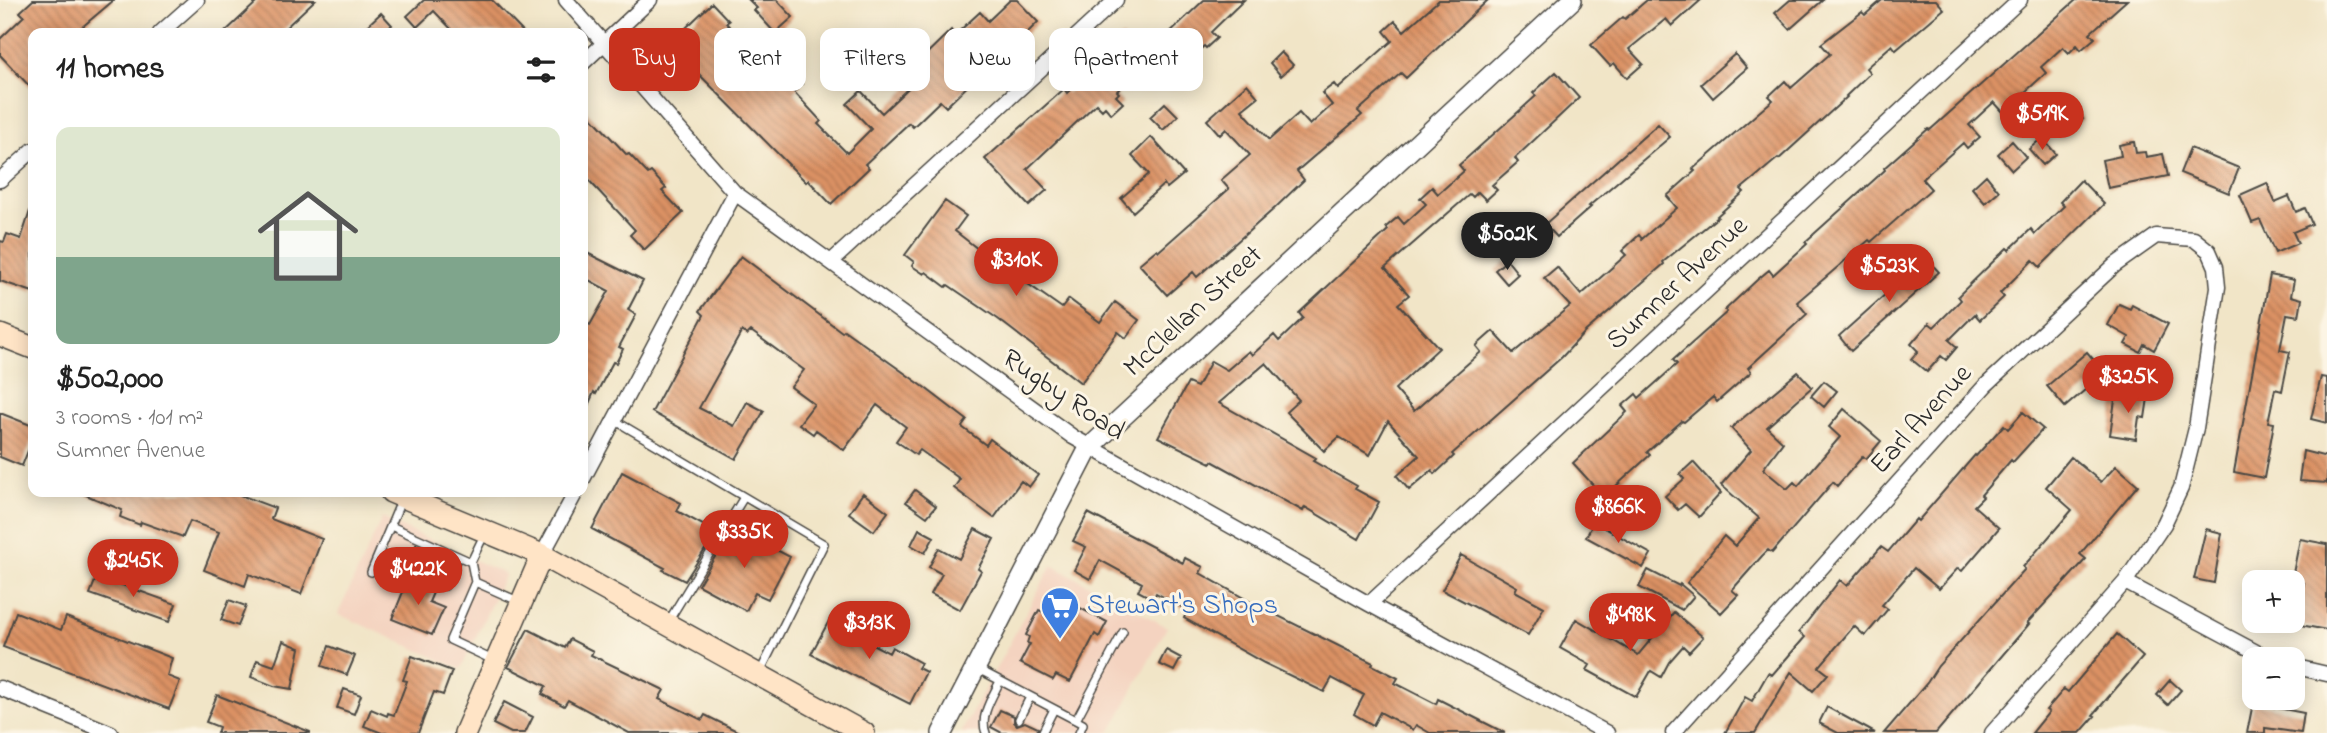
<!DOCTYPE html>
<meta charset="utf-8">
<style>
:root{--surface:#fff;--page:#f6f6f6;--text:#222;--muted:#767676;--line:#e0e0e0;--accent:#c8321e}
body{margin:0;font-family:"Indie Flower",sans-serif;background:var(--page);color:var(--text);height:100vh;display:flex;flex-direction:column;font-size:26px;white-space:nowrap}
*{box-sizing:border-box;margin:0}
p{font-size:23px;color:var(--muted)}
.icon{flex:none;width:38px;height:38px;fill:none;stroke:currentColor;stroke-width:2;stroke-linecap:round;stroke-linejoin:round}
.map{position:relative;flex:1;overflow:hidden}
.sheet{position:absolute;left:28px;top:28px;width:560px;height:469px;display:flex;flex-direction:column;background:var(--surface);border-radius:14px;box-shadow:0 4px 18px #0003}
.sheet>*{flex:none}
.top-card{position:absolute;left:609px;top:28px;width:665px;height:63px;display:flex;gap:14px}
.buttons{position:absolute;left:2242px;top:570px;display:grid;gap:14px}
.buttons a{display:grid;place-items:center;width:63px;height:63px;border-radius:14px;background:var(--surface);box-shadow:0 4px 18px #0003;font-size:35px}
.price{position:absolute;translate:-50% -60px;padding:0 16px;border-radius:24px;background:var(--accent);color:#fff;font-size:23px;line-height:46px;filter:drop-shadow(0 2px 4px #0008)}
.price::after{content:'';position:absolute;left:50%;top:42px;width:21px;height:16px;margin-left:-10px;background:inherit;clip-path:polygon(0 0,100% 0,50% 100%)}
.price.active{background:#222;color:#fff}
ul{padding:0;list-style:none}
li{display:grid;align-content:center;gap:14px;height:371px;padding:0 28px}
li+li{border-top:2px solid var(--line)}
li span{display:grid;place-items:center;height:217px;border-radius:14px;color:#555}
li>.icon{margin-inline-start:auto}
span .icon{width:126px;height:126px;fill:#fffc;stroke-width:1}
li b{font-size:30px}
h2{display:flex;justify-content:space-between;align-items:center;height:84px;padding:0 28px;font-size:30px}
.chip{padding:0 24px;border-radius:14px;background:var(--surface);box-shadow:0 4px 18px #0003;font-size:24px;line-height:63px}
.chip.active{background:var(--accent);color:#fff}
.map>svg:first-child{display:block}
</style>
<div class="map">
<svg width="2327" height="733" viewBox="0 0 2327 733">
<defs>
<pattern id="building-back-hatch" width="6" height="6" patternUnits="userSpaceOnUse" patternTransform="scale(1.75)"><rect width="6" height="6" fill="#db9163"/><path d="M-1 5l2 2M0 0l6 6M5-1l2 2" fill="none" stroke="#b27752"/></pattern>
</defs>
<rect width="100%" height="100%" fill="#fcf5e5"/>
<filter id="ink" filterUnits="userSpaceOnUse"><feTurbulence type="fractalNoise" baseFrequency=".0143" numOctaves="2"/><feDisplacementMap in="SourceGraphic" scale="14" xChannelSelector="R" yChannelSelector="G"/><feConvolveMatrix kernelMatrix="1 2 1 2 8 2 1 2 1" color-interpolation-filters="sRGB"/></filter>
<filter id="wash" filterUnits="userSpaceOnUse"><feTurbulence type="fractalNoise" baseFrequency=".00686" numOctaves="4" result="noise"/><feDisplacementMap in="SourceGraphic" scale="28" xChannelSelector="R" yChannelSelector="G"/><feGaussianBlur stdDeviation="1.57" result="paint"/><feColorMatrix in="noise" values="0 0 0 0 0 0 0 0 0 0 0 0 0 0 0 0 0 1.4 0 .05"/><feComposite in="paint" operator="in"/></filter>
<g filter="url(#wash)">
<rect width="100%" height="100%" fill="#f1e5c7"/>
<!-- built -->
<path fill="#f4d3c0" d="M382,518L505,574L461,669L338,614Z
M1052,565L1167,627L1110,733H961Z"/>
<g id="blocks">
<!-- building -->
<path fill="url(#building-back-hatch)" d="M33,0H114L75,33H33V90L0,55V39L24,16L20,12Z
M259,0H315L280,33H224Z
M424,0H492L524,33H455L434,11L417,27L407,16Z
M749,0H777L793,17L775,33L754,10L757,8Z
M1010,0H1017L1038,22L1022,38L1019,35L984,66L986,68L946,107L940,101L913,127L909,123L865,164L869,168L831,204L808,180L806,182L669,44L712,3L729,21L726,23L754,53L756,51L777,73L785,66L802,84L794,92L821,121L818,124L847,153L871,129L847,104L861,91L882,113L919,78L911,69L951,30L955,35L980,12L988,21Z
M1204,0H1244L1211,32L1217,38L1206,48L1204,46L1176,71L1170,65L1163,72L1144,52L1163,34L1165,37Z
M1439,0H1488L1406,78L1401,73L1358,111L1362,115L1297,171L1304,180L1275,208L1197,277L1193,272L1167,295L1139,264L1157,249L1159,251L1229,189L1221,180L1250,155L1226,129L1220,135L1207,120L1247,84L1258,97L1242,110L1269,140L1299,113L1310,125L1332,105L1322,93L1334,84L1338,89L1392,41L1384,31L1395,21L1404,31Z
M1647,0H1701L1672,26L1666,19L1629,49L1643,64L1627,78L1614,63L1610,66L1591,45L1623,17L1625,19Z
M1790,0H1823L1790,29L1775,13Z
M1882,0H1936L1944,9L1896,50L1892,45L1866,68L1870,73L1846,96L1847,97L1779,159L1778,158L1741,189L1744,192L1717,216L1718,217L1663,262L1664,264L1586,331L1562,357L1452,454L1454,456L1435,474L1432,470L1409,490L1397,476L1419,456L1388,421L1370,455L1339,437L1324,451L1286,412L1299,400L1266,363L1219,403L1316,458L1313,461L1357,486L1355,489L1379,502L1359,539L1305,507L1303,511L1212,461L1211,463L1158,437L1188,383L1197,387L1211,361L1227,370L1249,351L1252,355L1274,335L1279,341L1303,318L1299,313L1388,230L1386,227L1398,217L1404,224L1426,204L1420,198L1432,187L1438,194L1464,171L1459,165L1536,96L1533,93L1556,72L1579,98L1515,158L1518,162L1492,185L1497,190L1486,200L1478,192L1473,197L1470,194L1385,268L1409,295L1398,304L1439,348L1395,389L1414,411L1481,352L1476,346L1493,331L1513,353L1570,306L1544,278L1557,267L1581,295L1626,255L1622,251L1639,235L1642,239L1677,208L1667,196L1695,171L1693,169L1773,100L1769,96L1785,81L1791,88L1830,54L1821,44L1862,12L1865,15Z
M2076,0H2127L2090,33L2095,38L2081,50L2077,45L2069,53L2063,47L2041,67L2046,73L2003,112L1994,102L1969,125L1980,137L1967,148L1963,143L1922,179L1931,189L1871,242L1869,240L1797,302L1807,314L1748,368L1751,372L1717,402L1713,397L1684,422L1682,421L1647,452L1650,455L1604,497L1573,463L1627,412L1622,406L1636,394L1639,398L1677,364L1673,360L1727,312L1725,310L1757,280L1769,270L1773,275L1807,244L1805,242L1885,170L1884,168L1928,129L1930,130Z
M381,13L392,25L384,33H376L368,25Z
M1122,36L1147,63L1117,91L1119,93L1116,96L1123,103L1111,114L1105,107L1102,110L1096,104L1027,169L1047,190L1029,206L985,159L1064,89L1067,93L1105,56L1103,54Z
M844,43L860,59L848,71L833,54Z
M1281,52L1293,65L1281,76L1270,63Z
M1735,54L1747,68L1713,98L1701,84Z
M1165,103L1178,116L1163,130L1150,117Z
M2070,104L2083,119L2067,132L2054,118Z
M583,108L627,155L629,154L648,174L651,172L666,188L662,191L683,213L644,250L630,235L635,230L583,174Z
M1658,124L1670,137L1589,206L1591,207L1557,237L1545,224Z
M1151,137L1184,174L1167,188L1164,184L1133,212L1121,198L1149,174L1132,156Z
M2042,138L2056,154L2043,165L2029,149Z
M2012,141L2026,157L2012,170L1998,154Z
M2134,142L2136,153L2145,152L2146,157L2163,154L2168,176L2108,188L2102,160L2121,156L2119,145Z
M2190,148L2239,168L2229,193L2180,173Z
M1986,175L1999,191L1985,203L1972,188Z
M2081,180L2104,204L2040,267L2033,260L2000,293L2004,297L1980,320L1975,314L1949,340L1957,347L1946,360L1941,356L1927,372L1911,359L1918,351L1911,344L1929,323L1934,327L1961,300L1958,296L2007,248L2009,250L2031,229L2035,234L2064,206L2060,202Z
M2267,183L2275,202L2289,196L2296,212L2305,208L2312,224L2293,232L2298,243L2275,253L2260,220L2252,223L2240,195Z
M945,201L966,216L955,231L1006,271L1011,264L1032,279L1028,284L1062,308L1069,299L1100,322L1115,302L1139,320L1126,338L1118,332L1081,383L998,319L948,285L946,287L926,272L924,274L912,266L914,262L905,255Z
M30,211L33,212V292L0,281V241L4,242L7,234L21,239Z
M583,251L643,281L628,310L636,315L619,347L623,349L616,363L613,362L596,394L594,392L583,417V321L590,325L609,291L583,277Z
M741,256L842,332L844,330L924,387L967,420L962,427L986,445L990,439L1038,475L1029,487L1021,481L994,518L954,488L960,479L920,450L916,455L896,441L906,427L877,405L844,450L816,430L813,434L799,424L814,404L791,387L804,370L751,331L747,335L742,331L699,408L734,426L747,402L764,411L736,459L652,412L704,315L700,311Z
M1926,258L1939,272L1851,351L1839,336Z
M1507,260L1518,274L1507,284L1495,270Z
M2270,275L2294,280L2291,296L2302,299L2299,316L2287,314L2280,350L2290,352L2282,391L2275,389L2268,422L2274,423L2264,478L2234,472Z
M2119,304L2130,309L2132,305L2168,324L2154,350L2144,344L2140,352L2125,344L2129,337L2108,325Z
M2087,352L2105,373L2065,407L2047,386Z
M1798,372L1812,387L1767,427L1783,442L1763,469L1787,489L1794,482L1798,486L1840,437L1829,427L1844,409L1881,441L1866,459L1863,456L1837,486L1833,482L1772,553L1768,550L1762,556L1732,590L1738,595L1721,613L1687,583L1724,536L1735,546L1759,518L1721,485L1751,450L1731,428Z
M2321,377L2327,378V423L2311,419Z
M1824,381L1837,391L1824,407L1811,396Z
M2116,393L2148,398L2145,418L2139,417L2136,439L2110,435Z
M2023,412L2043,429L2013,462L2011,460L1981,495L1983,497L1974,506L1999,528L1962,571L1958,568L1939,589L1914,568L1882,605L1888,609L1865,636L1854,626L1819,667L1828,674L1813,691L1791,672L1755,733H1725L1745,697L1752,701L1768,673L1772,675L1805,637L1799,632L1840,580L1847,586L1881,547L1888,552L1916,519L1918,521L1975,455L1976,456L2004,425L2008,429Z
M0,413L33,426V438L22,466L0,457Z
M2303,451L2327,457V483L2299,481Z
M2071,457L2101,482L2116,466L2138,485L2080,554L2086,559L2027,623L2029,624L1936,733H1884L1927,683L1938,666L2025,569L2023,567L2072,510L2046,487Z
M1693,462L1721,493L1699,517L1685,504L1678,510L1665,496L1684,479L1680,474Z
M622,472L681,503L677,511L716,532L685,581L663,570L665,568L592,529Z
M915,490L936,506L927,517L906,502Z
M79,492H232L275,508L271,519L322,539L301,594L249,574L245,586L204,570L219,532L190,521L183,537L141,522L140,525L120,517L122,510Z
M863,493L888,512L874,531L849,513Z
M1088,513L1183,563L1185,558L1203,567L1200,573L1256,605L1373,663L1372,665L1398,678L1395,683L1436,704L1438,699L1505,733H1430L1416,725L1413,730L1380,712L1373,725L1354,714L1364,695L1332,678L1324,692L1264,663L1184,618L1188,610L1156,593L1153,599L1138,591L1142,583L1100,560L1090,579L1074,570L1086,547L1073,541Z
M1594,522L1651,554L1643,568L1586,537Z
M733,527L790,557L768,599L755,593L746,611L698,585Z
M919,529L934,537L925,553L911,545Z
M975,529L994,539L978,569L981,571L960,610L931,594L942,574L929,567L939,548L959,559Z
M2206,529L2222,533L2214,583L2194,579Z
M2300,539L2327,544V630L2295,624L2304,583H2291Z
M416,545L447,558L440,577L409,563Z
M1461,555L1517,587L1515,591L1544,607L1528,635L1442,590Z
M1648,570L1679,586L1680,584L1694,596L1682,610L1639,587Z
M97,576L176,604L169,622L90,594Z
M409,577L435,588L429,602L444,608L432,635L392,619Z
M1057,596L1107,622L1099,637L1095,634L1070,682L1056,675L1053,680L1020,663L1030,644L1027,643L1029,637L1026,635L1039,610L1043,612L1046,606L1050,608Z
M229,600L246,606L238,626L221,620Z
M16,612L61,630L66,617L172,658L167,676L180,681L169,709L3,647Z
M1674,612L1703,637L1689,652L1683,646L1669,662L1661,677L1651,671L1636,697L1587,670L1590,665L1560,648L1576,619L1638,655Z
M831,617L857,631L855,635L889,653L892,647L921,663L918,668L926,672L910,704L811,654Z
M528,629L565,648L570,639L593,651L591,655L664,690L659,699L702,720L705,715L741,733H629L568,700L564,706L542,694L546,686L508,667Z
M2117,634L2143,657L2093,715L2095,716L2080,733H2032L2049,712L2046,710L2064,689L2068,692Z
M283,641L300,648L292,689L274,686L251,677L257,660L274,666Z
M329,646L355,656L347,675L322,666Z
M1166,650L1181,658L1174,671L1159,664Z
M412,656L452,671L443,695L434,692L418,733H382L364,726L371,709L387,716L388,713L394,715L407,681L403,680Z
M2170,680L2181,690L2168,705L2157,695Z
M344,689L361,695L354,714L337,708Z
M217,695L310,732V733H217L219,727L206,722Z
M504,702L533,717L525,733H511L493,724Z
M2253,703L2304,713L2301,733L2265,728V733H2247Z
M1827,707L1875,733H1838L1819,723Z
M1000,710L1014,716V722L1017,725L1025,722L1038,728L1037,733H1002L991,727Z"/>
</g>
</g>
<g filter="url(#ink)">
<use href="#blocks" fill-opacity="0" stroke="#494742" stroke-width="2"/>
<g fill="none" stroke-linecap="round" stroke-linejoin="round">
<!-- service casing -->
<g stroke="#494742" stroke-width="10">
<path id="service" d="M614,420L824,544L759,674
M391,526L471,562L484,535
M378,557L445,586L458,556
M471,562L475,582
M371,572L401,501
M668,622L744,497
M495,661L450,640L475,582L518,601
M976,668L1083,724L1079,733
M1019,719L1030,697
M1076,720L1123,632
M1043,731L1054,709
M986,733C979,716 993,696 1000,681"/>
</g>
<!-- minor casing -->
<g stroke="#494742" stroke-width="17">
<path id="minor" d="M566,0L735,193L1073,437L1369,604L1607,733
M160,33L197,0
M583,63L650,0
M0,180L33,150
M832,261L1116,0
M583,479L735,193
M542,555L576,492
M2125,582L2271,660
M1369,604L2020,0
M2292,666L2327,674
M0,688L111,733
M1673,733L1985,386L2115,265L2156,236L2194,239L2209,251L2216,267L2218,287L2196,428L2181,488L2164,524L2125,582L1992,733"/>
</g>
<!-- tertiary casing -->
<g stroke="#494742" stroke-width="22">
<path id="tertiary" d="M942,733L1089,448L1572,0"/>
</g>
<!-- secondary casing -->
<g stroke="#494742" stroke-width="24">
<path id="secondary" d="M0,335L33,348
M391,492L542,555L864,733
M465,733L542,555"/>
</g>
<!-- service -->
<use href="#service" stroke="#fff" stroke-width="7"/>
<!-- minor -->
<use href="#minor" stroke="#fff" stroke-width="14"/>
<!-- tertiary -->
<use href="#tertiary" stroke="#fff" stroke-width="19"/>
<!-- secondary -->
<use href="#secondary" stroke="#ffe4c6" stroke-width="21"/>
</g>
</g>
<!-- icons -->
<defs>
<g id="supermarket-pin" transform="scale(2.0125)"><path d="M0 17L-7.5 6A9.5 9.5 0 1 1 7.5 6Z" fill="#3f7fe0" stroke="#fcf5e5"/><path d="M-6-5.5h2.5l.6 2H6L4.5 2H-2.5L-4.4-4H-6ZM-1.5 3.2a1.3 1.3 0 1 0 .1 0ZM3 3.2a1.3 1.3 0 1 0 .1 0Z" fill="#fff"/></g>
</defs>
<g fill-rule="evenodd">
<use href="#supermarket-pin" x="1060" y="606"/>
</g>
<g text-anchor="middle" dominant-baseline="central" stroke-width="6" stroke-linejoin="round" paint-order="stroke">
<!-- street labels -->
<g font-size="28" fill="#2b2b2b" stroke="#fcf5e5">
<text transform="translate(1678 284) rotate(-43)">Sumner Avenue</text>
<text transform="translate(1194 312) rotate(-43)">McClellan Street</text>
<text transform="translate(1063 396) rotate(34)">Rugby Road</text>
<text transform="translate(1922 420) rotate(-48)">Earl Avenue</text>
</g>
<!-- shop labels -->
<g font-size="28" fill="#366cbe" stroke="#fcf5e5" text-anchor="start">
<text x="1087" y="606">Stewart's Shops</text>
</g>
</g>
</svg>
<div class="buttons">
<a>+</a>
<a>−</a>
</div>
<b class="price" style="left:2042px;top:152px">$519K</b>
<b class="price active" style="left:1507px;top:272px">$502K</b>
<b class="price" style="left:1016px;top:298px">$310K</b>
<b class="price" style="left:1889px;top:304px">$523K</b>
<b class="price" style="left:2128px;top:415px">$325K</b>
<b class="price" style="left:1618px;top:545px">$866K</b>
<b class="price" style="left:744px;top:570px">$335K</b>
<b class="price" style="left:133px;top:599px">$245K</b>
<b class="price" style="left:418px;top:607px">$422K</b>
<b class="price" style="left:1630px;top:653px">$498K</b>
<b class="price" style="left:869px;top:661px">$313K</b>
<div class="top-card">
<a class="chip active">Buy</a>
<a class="chip">Rent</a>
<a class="chip">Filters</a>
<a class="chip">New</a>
<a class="chip">Apartment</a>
</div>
<section class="sheet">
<h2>11 homes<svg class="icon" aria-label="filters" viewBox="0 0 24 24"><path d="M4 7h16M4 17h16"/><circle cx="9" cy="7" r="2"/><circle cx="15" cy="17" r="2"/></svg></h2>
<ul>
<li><span style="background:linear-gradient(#dfe7d0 60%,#7fa58c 0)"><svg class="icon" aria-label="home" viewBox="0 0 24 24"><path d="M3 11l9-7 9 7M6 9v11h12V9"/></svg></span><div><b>$502,000</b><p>3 rooms · 101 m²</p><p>Sumner Avenue</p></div></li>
</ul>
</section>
</div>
